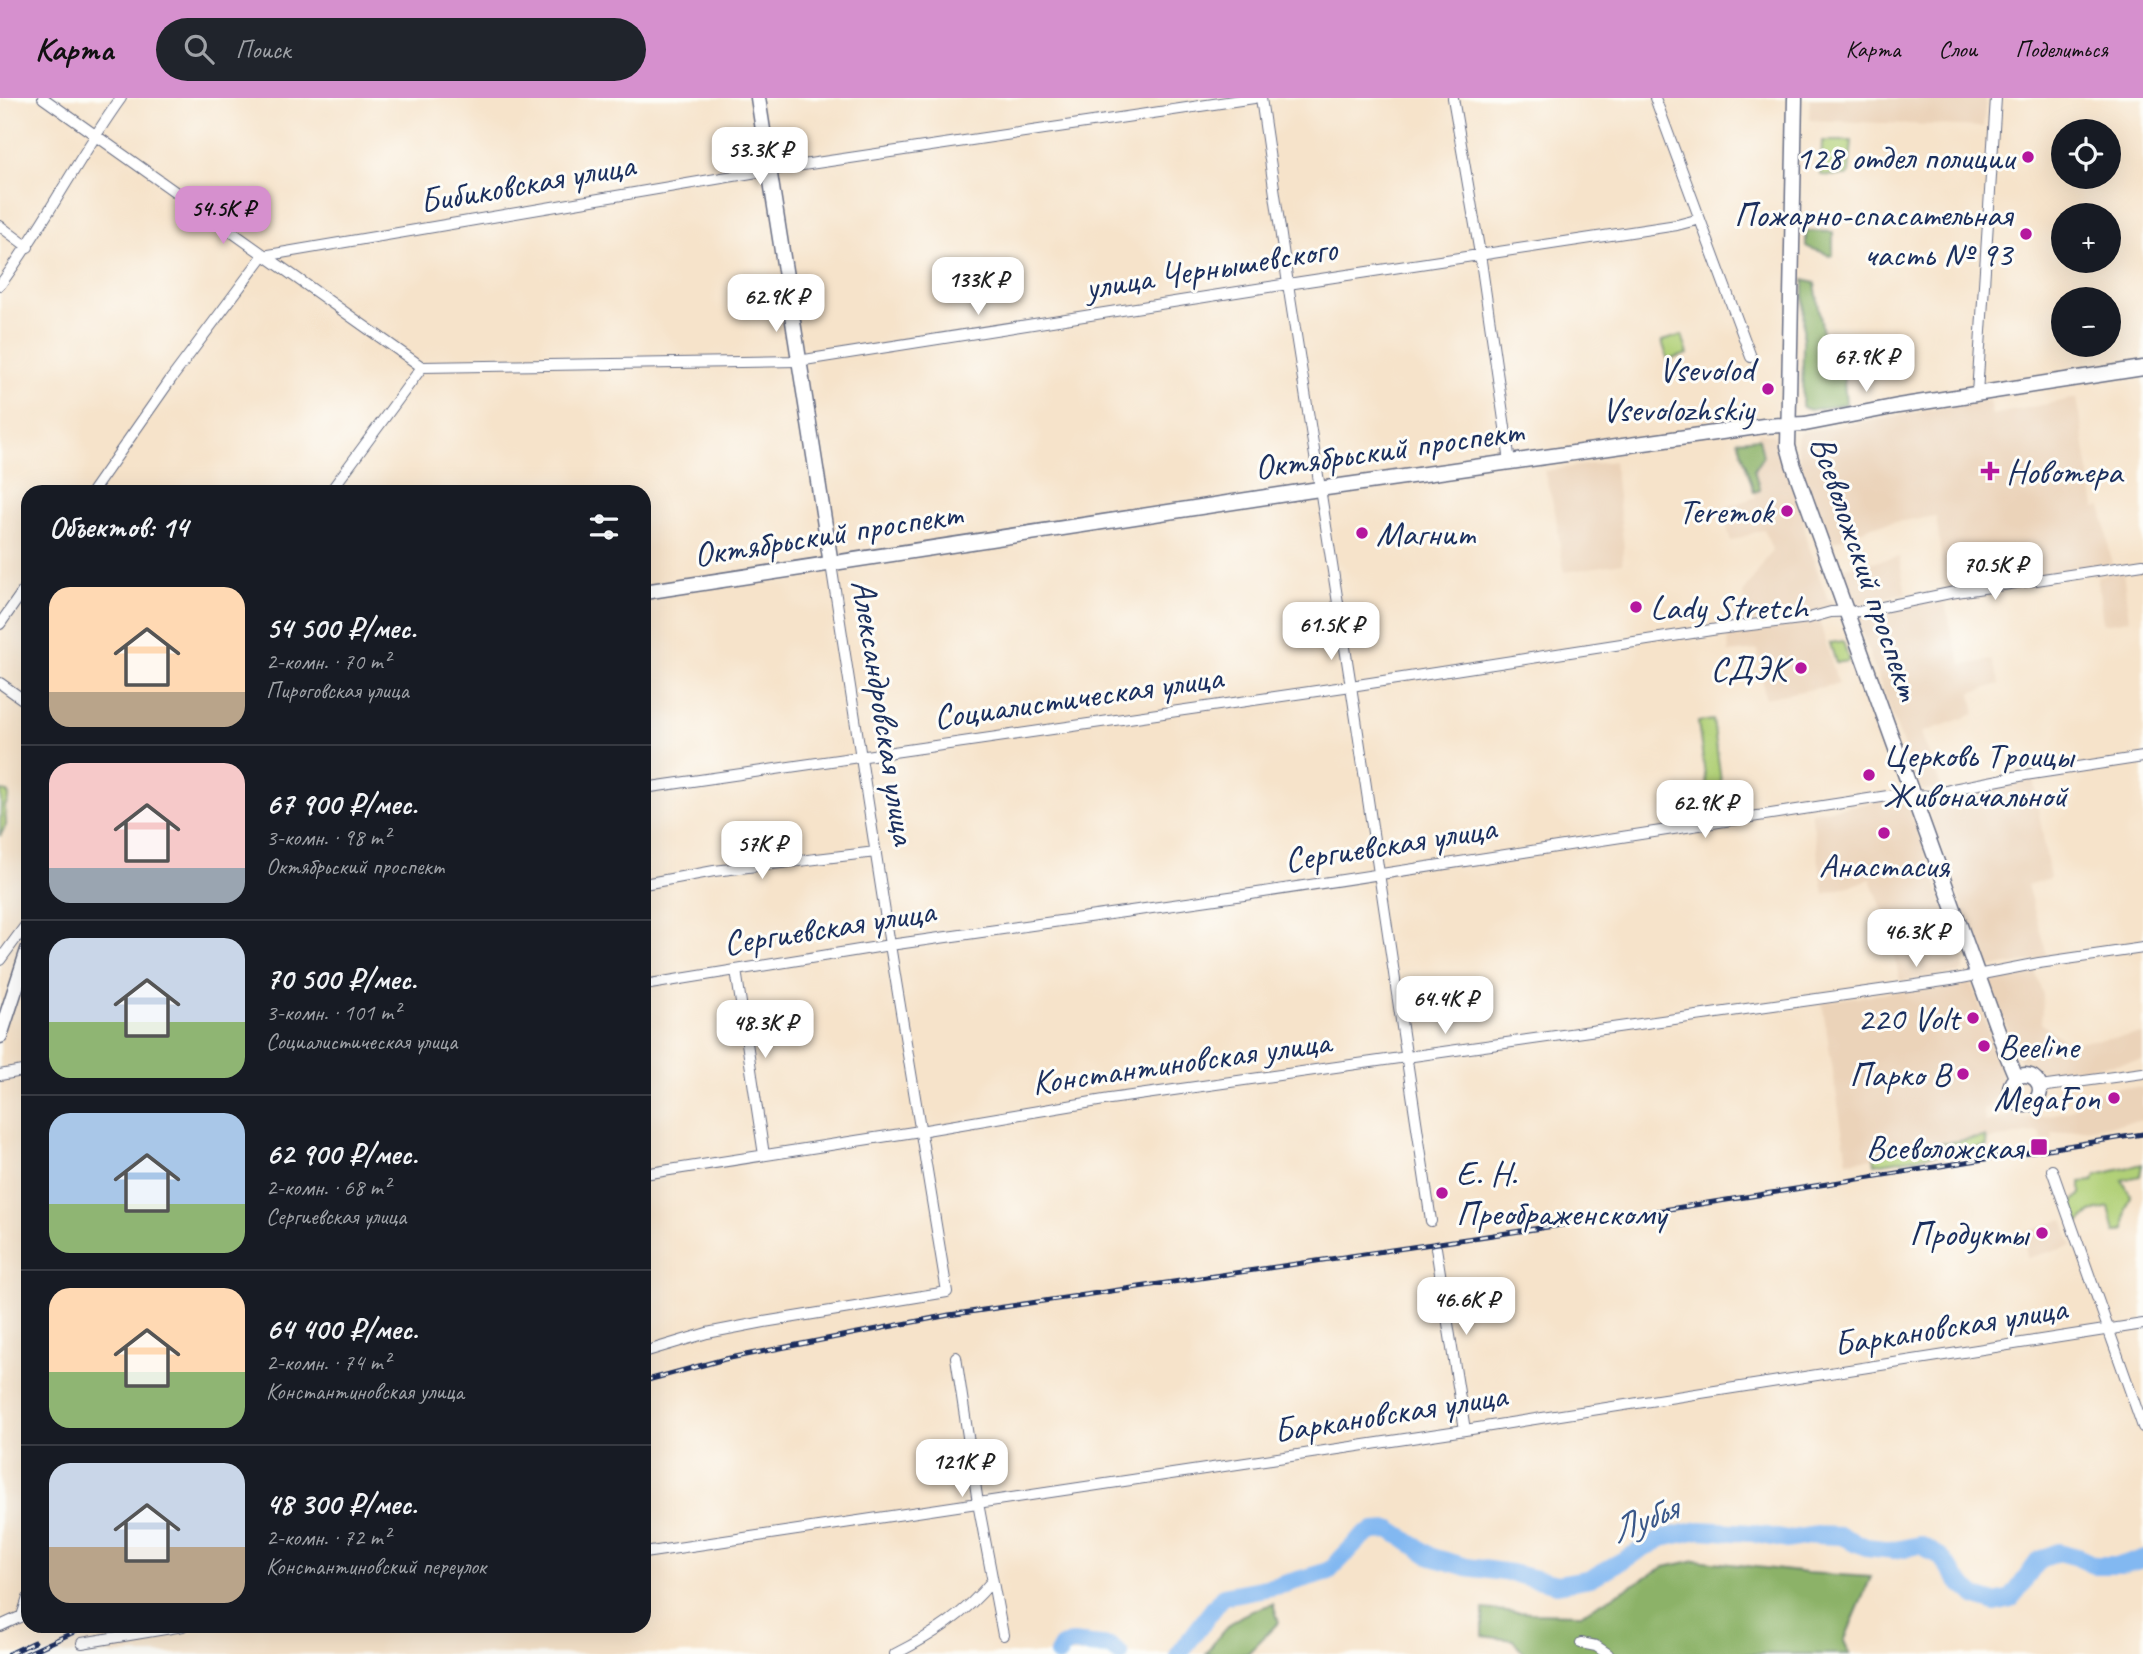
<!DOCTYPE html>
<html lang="ru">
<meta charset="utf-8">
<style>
:root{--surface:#171b24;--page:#20242c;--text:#f1f3f6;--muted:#9ea1a6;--line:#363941;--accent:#d690ce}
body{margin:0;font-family:Caveat,sans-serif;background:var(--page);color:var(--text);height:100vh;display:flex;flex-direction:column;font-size:26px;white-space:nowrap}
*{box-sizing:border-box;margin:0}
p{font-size:23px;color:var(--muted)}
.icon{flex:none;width:38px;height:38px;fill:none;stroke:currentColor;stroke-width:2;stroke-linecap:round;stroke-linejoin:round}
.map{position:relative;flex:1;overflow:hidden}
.drawer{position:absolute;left:21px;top:387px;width:630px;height:1148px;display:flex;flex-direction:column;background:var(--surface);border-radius:21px;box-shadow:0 7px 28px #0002}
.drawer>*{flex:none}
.tools{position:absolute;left:2051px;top:21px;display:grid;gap:14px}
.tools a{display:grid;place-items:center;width:70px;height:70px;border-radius:50%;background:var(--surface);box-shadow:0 7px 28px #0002;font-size:35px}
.price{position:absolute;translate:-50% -60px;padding:0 16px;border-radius:14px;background:#fff;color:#222;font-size:23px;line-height:46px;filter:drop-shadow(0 2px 4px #0008)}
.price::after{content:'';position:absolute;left:50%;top:42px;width:21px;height:16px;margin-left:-10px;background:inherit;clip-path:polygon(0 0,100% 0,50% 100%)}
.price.selected{background:var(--accent);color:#111}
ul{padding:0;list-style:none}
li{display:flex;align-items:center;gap:21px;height:175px;padding:0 28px}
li+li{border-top:2px solid var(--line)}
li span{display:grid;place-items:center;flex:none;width:196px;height:140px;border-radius:21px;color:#555}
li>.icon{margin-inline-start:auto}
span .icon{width:84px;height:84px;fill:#fffc;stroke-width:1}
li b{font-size:30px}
h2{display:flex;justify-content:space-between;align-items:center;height:84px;padding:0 28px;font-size:30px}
header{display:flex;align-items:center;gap:42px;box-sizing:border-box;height:98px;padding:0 35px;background:var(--accent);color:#111}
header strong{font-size:33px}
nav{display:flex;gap:38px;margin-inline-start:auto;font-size:24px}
.search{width:490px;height:63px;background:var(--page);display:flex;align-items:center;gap:18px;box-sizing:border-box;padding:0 24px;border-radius:38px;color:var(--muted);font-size:26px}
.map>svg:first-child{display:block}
</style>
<header>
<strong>Карта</strong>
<div class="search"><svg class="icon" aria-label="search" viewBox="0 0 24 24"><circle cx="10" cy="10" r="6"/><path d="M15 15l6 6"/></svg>Поиск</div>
<nav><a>Карта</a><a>Слои</a><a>Поделиться</a></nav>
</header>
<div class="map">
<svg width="2143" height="1556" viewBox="0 0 2143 1556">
<rect width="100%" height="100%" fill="#fdfcf7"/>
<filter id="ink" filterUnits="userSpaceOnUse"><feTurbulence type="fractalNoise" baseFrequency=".0143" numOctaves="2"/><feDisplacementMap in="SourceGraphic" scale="14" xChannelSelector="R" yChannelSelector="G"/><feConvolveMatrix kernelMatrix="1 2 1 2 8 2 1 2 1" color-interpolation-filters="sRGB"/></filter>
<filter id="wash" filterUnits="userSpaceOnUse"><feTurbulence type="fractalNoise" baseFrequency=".00686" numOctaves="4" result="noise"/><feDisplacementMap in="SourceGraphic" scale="28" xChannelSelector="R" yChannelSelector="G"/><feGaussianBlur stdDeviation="1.57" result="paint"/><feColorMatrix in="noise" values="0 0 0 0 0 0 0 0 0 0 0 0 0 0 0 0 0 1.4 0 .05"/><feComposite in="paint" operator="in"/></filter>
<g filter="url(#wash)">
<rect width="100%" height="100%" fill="#f6e3ca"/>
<!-- built -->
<path fill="#ebd3b9" d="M1810,0H1986L1983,29L1809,22Z
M2077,300L2095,410L2102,409L2112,467L1945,489L1936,418L1875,427L1830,445L1800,364L1797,346L1798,339L1802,334L1989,302L1992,317Z
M1758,334L1771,336L1775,339L1780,349L1786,372L1804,421L1806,441L1828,502L1833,501L1834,504L1832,509L1807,516L1746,524L1743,496L1772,452L1764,431L1731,443L1727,430L1726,409L1756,399L1754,394L1760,392L1754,372L1763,358Z
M1614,363L1624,450L1622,465L1564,474L1555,413L1544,373Z
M1899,459L1906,496L1860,506L1853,505L1839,470Z
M2123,474L2129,522L2103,526L2097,478Z
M1944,500L1952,538L1962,567L1992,562L2000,586L1971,595L1975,616L1921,635L1941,689L1922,693L1919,689L1859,528L1860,521L1864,517Z
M1819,522L1838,586L1765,600L1758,552L1729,555L1727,534Z
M2033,680L2050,780L2027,787L2048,861L1987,870L1983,867L1928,712V707L1931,703L1954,695Z
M1901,700L1907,704L1964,861L1965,866L1963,872L1959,875L1900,883L1885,819L1871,781L1824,796L1811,714Z
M2034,870L2043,897L2041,925L2067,945L2143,936V962L2045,975L2019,962L1989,883L1992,878Z
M1969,883L1972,887L2001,967L2002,992L1987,1010L1983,1012L1986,1025L2016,1015L2021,1022L2069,1013L2088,998L2104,992L2121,989L2143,990V1022L2052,1036L2053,1042L2042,1043L2040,1034L1986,1042L1985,1039L1874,1056V1060L1847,1063L1822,904Z
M2063,1121L2072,1148L2027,1160L2023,1135Z"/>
<!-- green -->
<path fill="#b1d077" stroke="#66806a" stroke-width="2" d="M1822,43H1852L1849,74L1847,78L1821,77Z
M1682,237L1688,256L1668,262L1662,243Z
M1843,543L1849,563L1836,565L1830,545Z
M1713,622L1722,691L1707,693L1698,624Z
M1,693L7,694L9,698L5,709L6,727L0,738Z
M1985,1039L1987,1048L1875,1066L1874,1056Z
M2142,1066L2140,1078L2122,1082L2131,1098L2126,1111L2125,1132L2115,1135L2109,1109L2091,1114L2079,1125L2072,1105L2081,1096V1084L2093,1083L2097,1077Z"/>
<!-- forest -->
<path fill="#8cb268" stroke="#547063" stroke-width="2" d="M1806,133L1833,134V157L1829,158C1822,151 1813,153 1806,148Z
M1804,182L1815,185L1827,261L1842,259L1846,306L1810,312L1804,310L1802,308Z
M1759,340L1763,358L1754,372L1760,392L1754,394L1738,342Z
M1696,1462L1807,1475L1871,1479L1844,1543L1850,1556H1525L1513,1542L1483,1538V1511L1530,1515L1581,1516L1664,1469Z
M1273,1506L1279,1524L1247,1556H1206C1227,1525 1236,1516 1273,1506Z"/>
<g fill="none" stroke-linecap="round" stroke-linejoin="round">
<!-- river -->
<path stroke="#82b8f1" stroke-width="18" d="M1058,1556L1062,1549L1072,1545L1111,1549L1120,1556
M1179,1556L1223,1498L1281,1487L1329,1473L1363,1438L1374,1433L1391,1432L1432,1459L1467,1469L1511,1475L1557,1486L1591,1480L1663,1440L1699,1432L1752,1435L1787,1442L1814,1437L1841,1438L1866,1449L1894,1452L1920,1447L1941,1459L1958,1483L1977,1499L1995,1505L2011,1501L2039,1462L2058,1454L2077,1459L2094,1467H2121L2143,1461"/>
</g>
</g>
<g filter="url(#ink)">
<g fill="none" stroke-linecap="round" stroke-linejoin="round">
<!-- street casing -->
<g stroke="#686e84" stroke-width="12">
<path id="street" d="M43,0L422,269
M1261,0L1288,186L1351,588L1431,1123
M1453,0L1480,156L1510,364
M1655,0L1751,259
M0,128L28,149
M0,187C44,128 77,61 121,0
M1977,296L1996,0
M92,394L171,281L263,158L769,72L1254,0
M330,394L422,269L798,263L1301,184L1677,127L1700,121
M0,526L28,486
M0,585L28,605
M644,690L1351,588L1718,531L1809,520L1831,514L1863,513L1950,495L2143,466
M644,786L714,773L876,754
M0,862L28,824
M736,872L764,1057
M644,887L890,847L1251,796L1901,696L1930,698L1953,691L2025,677L2143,659
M0,977L28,972
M2040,989L2143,975
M2052,1072L2143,1329
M644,1076L920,1033L1110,1001L1951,882L2039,865L2143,850
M1436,1150L1465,1332
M644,1254L707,1235L764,1224L947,1194L890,847L831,466
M956,1259L978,1405L1003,1537
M644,1455L1465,1332L2143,1226
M0,1528L22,1518L28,1500
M82,1545L183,1528
M1581,1545L1596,1548L1608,1556
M895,1556C934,1536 964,1517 992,1483"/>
</g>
<!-- secondary casing -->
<g stroke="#686e84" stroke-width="17">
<path id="secondary" d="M758,0L831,466
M1795,0L1788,348L1793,366L2006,955L2016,979
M644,494L1319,391L1764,328L1805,326L1898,308L2143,270
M0,938L28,852
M2010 992a15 15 0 1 1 30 0a15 15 0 1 1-30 0Z"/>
</g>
<!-- street -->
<use href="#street" stroke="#fff" stroke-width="10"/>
<!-- secondary -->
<use href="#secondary" stroke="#fff" stroke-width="14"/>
<!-- rail casing -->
<g stroke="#1b2f5e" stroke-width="5">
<path id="rail" d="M644,1283L725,1261L949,1217L1663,1112L2143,1036
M9,1556L34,1544
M26,1556L87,1528"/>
</g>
<!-- rail -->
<use href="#rail" stroke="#fdfcf7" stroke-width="2.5" stroke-dasharray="8" stroke-linecap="butt"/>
</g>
</g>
<!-- markers -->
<g fill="#b5179e" stroke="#fdfcf7" stroke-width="2.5">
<circle cx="2028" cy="59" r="7"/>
<circle cx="2026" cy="136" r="7"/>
<circle cx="1768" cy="291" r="7"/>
<path d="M1986.5 362.5h7v7h7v7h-7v7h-7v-7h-7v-7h7z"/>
<circle cx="1787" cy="413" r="7"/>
<circle cx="1362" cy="435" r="7"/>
<circle cx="1636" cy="509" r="7"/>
<circle cx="1801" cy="570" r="7"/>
<circle cx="1869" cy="677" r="7"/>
<circle cx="1884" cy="735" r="7"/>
<circle cx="1973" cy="920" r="7"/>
<circle cx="1984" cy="948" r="7"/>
<circle cx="1963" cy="976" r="7"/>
<circle cx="2114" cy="1000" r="7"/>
<rect x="2030" y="1040" width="18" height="18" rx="3.5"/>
<circle cx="1442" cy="1095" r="7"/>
<circle cx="2042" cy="1135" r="7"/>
</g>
<g text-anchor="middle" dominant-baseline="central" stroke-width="6" stroke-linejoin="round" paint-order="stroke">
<!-- poi labels -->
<g font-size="35" fill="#1b2f5e" stroke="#fdfcf7" text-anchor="end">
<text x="2014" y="59">128 отдел полиции</text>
<text x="2012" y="116">Пожарно-спасательная<tspan x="2012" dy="40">часть № 93</tspan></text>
<text x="1754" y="271">Vsevolod<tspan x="1754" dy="40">Vsevolozhskiy</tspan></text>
<text x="2006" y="373" text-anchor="start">Новотера</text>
<text x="1773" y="413">Teremok</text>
<text x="1376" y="435" text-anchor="start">Магнит</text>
<text x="1650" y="509" text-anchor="start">Lady Stretch</text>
<text x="1787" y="570">СДЭК</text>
<text x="1883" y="657" text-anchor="start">Церковь Троицы<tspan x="1883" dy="40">Живоначальной</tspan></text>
<text x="1884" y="767" text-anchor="middle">Анастасия</text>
<text x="1959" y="920">220 Volt</text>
<text x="1998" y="948" text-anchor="start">Beeline</text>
<text x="1949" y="976">Парко В</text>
<text x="2100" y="1000">MegaFon</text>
<text x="2023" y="1049">Всеволожская</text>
<text x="1456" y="1075" text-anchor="start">Е. Н.<tspan x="1456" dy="40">Преображенскому</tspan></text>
<text x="2028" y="1135">Продукты</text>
</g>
<!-- street labels -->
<g font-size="35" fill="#1b2f5e" stroke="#fdfcf7">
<text transform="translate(527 85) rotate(-10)">Бибиковская улица</text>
<text transform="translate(1211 170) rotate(-9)">улица Чернышевского</text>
<text transform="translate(1389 351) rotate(-8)">Октябрьский проспект</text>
<text transform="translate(828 436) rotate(-9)">Октябрьский проспект</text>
<text transform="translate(1866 470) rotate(71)">Всеволожский проспект</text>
<text transform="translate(1078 599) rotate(-8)">Социалистическая улица</text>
<text transform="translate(884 614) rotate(81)">Александровская улица</text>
<text transform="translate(1390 746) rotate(-9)">Сергиевская улица</text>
<text transform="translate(829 829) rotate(-9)">Сергиевская улица</text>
<text transform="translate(1181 964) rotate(-8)">Константиновская улица</text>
<text transform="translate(1950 1228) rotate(-9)">Баркановская улица</text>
<text transform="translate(1390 1315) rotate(-9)">Баркановская улица</text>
</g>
<!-- water labels -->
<g font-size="37" font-style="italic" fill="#3a588a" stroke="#fdfcf7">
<text transform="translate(1643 1421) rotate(-22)">Лубья</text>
</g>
</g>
</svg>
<div class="tools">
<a><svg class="icon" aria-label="locate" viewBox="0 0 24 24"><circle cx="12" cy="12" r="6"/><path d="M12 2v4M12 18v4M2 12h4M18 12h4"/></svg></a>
<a>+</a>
<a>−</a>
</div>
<b class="price" style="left:760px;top:89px">53.3K ₽</b>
<b class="price selected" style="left:223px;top:148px">54.5K ₽</b>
<b class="price" style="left:978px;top:219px">133K ₽</b>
<b class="price" style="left:776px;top:236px">62.9K ₽</b>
<b class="price" style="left:1866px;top:296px">67.9K ₽</b>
<b class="price" style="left:1995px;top:504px">70.5K ₽</b>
<b class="price" style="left:1331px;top:564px">61.5K ₽</b>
<b class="price" style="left:1705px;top:742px">62.9K ₽</b>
<b class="price" style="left:762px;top:783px">57K ₽</b>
<b class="price" style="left:1916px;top:871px">46.3K ₽</b>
<b class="price" style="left:1445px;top:938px">64.4K ₽</b>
<b class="price" style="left:765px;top:962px">48.3K ₽</b>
<b class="price" style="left:1466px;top:1239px">46.6K ₽</b>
<b class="price" style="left:962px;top:1401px">121K ₽</b>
<section class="drawer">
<h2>Объектов: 14<svg class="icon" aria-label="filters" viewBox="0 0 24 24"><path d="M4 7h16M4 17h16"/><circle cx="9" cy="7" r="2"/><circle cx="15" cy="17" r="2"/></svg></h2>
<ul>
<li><span style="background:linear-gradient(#ffd9b3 75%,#b9a48a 0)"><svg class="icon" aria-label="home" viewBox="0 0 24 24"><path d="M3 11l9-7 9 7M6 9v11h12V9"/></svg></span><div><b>54 500 ₽/мес.</b><p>2-комн. · 70 m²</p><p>Пироговская улица</p></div></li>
<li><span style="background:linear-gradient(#f6c9c9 75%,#9aa5b1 0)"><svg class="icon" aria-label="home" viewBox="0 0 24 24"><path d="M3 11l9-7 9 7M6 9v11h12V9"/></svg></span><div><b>67 900 ₽/мес.</b><p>3-комн. · 98 m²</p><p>Октябрьский проспект</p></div></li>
<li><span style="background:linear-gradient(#c9d6e8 60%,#8fb573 0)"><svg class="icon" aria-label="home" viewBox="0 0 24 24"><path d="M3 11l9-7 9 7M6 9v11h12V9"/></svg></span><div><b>70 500 ₽/мес.</b><p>3-комн. · 101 m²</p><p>Социалистическая улица</p></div></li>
<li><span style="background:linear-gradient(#a9c7e8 65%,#8fb573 0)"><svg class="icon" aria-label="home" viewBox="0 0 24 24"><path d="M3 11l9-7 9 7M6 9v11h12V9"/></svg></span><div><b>62 900 ₽/мес.</b><p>2-комн. · 68 m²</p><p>Сергиевская улица</p></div></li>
<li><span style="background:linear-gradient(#ffd9b3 60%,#8fb573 0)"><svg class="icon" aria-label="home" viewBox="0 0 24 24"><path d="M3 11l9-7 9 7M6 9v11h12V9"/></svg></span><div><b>64 400 ₽/мес.</b><p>2-комн. · 74 m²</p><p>Константиновская улица</p></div></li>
<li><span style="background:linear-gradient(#c9d6e8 60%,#b9a48a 0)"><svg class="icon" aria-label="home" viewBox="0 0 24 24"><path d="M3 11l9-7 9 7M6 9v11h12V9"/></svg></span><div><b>48 300 ₽/мес.</b><p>2-комн. · 72 m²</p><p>Константиновский переулок</p></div></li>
</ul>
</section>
</div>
